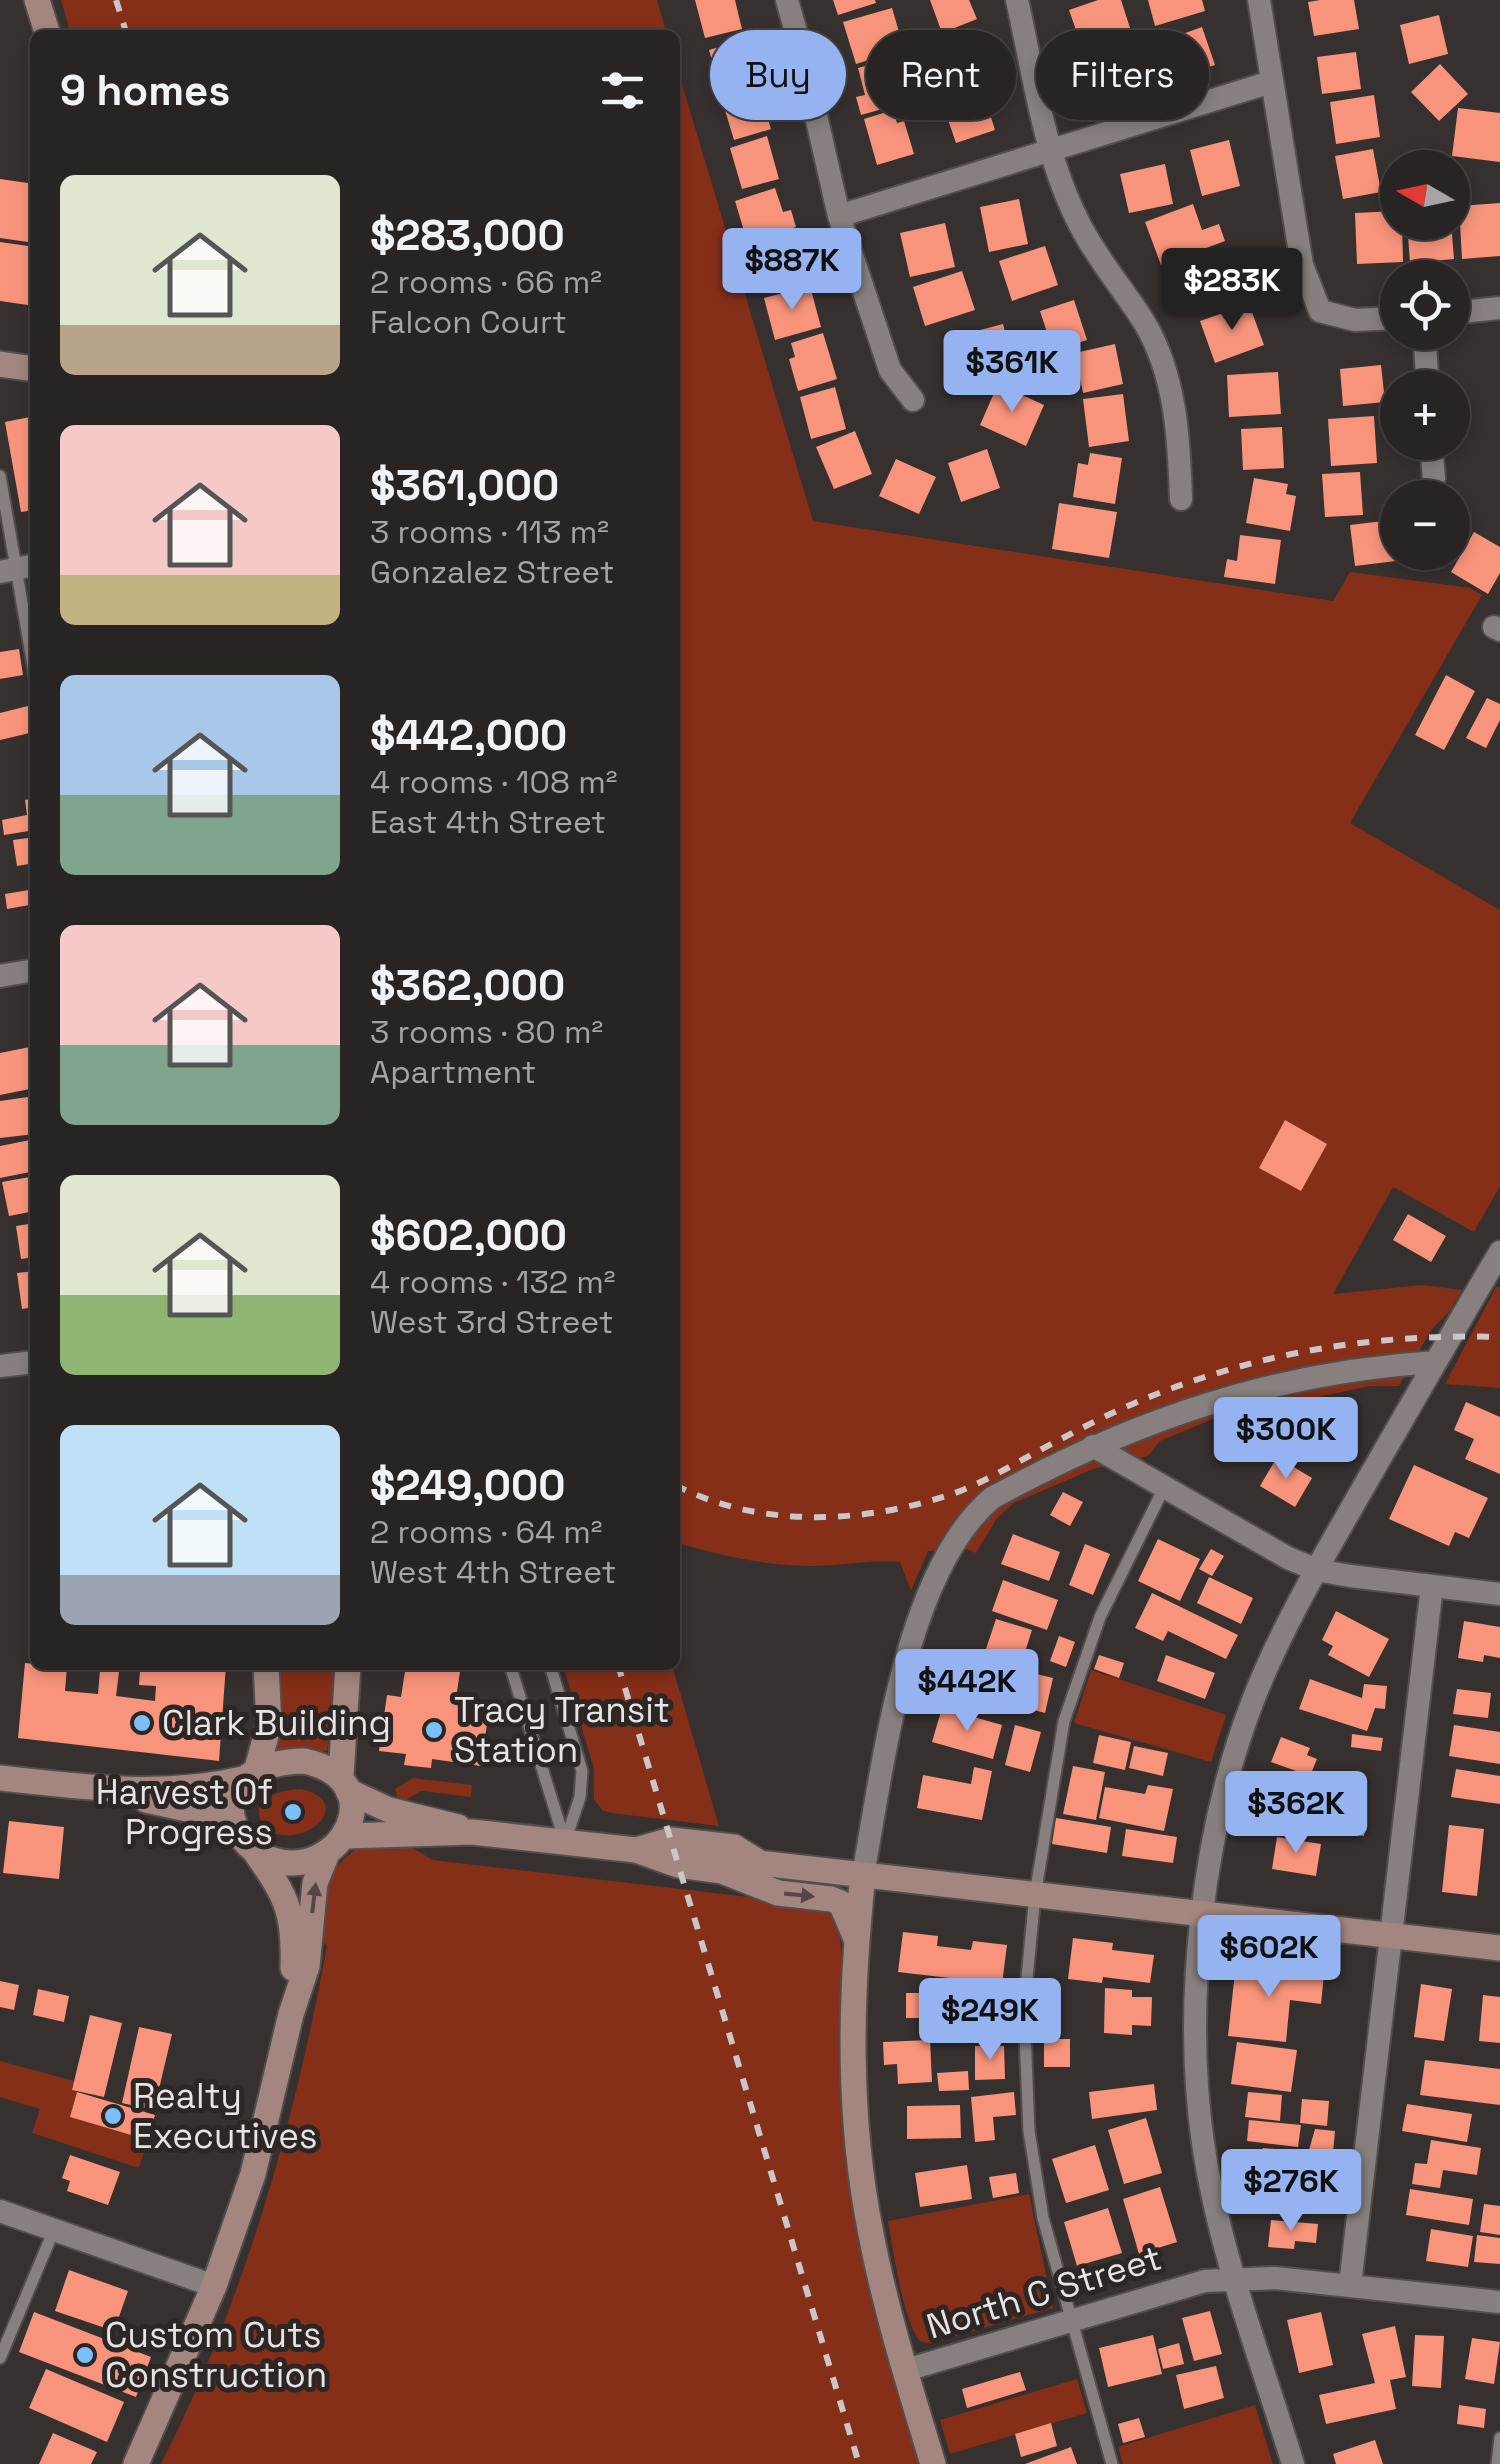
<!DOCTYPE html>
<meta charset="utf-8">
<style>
:root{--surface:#282423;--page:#302c2b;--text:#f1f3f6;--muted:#a5a4a6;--line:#444141;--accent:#95b2f1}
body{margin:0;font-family:"Space Grotesk",sans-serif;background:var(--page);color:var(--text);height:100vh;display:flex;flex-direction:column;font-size:38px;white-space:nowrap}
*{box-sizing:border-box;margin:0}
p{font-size:32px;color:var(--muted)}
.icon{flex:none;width:55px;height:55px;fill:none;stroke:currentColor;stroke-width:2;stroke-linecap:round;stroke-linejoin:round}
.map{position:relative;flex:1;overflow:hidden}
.drawer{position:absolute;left:30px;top:30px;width:650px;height:1640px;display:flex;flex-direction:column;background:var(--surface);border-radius:15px;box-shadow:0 5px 15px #0003,0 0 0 2px var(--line)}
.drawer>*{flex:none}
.banner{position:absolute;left:710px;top:30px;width:640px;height:90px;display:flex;gap:20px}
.needle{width:65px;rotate:279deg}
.buttons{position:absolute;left:1380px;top:150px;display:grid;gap:20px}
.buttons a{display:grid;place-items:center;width:90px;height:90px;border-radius:50%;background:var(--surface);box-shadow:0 5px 15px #0003,0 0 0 2px var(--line);font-size:50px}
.price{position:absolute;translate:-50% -85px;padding:0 22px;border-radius:10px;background:var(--accent);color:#111;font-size:32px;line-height:65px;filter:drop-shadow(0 2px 5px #0008)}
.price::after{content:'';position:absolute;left:50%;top:60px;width:30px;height:22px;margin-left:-15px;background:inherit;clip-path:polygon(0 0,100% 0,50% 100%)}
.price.active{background:#222;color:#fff}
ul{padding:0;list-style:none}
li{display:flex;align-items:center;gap:30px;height:250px;padding:0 30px}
li span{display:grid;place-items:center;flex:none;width:280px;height:200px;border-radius:15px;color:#555}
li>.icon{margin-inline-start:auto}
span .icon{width:120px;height:120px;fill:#fffc;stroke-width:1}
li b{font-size:42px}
h2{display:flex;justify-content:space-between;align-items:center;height:120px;padding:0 30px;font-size:42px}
.chip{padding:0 35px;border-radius:45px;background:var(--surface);box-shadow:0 5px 15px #0003,0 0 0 2px var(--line);font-size:35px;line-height:90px}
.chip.active{background:var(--accent);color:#111}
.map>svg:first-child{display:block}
</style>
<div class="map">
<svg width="1500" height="2464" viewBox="0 0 1500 2464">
<rect width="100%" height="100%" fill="#36302f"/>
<!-- green -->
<path fill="#852e18" d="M61,0H657L667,35H71Z
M675,61L813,521L1333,601L1350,572L1470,588L1482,595L1350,823L1500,910V1186L1474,1232L1393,1187L1333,1294L1422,1285L1462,1290L1449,1312L1432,1329L1399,1386H1370L1213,1419L1160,1441L1148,1456L1093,1469L1014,1503L997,1518L976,1553L967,1549L928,1551L911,1591L900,1562C869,1559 837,1567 806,1566C761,1565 718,1555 675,1542Z
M1496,1287H1500V1388L1445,1384Z
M275,1665H339L327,1751L275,1750Z
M563,1665H672L719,1826L611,1813L602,1810L594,1799V1769Z
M1091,1670L1226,1715L1211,1762L1074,1723Z
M413,1778L472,1785L471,1797L421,1791L399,1804L395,1789Z
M301,1789C356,1801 308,1850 268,1831C242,1801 276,1790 301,1789Z
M362,1845L409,1846L433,1860L775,1900L833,1911C848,1952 839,1988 839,2031C839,2061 841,2092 843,2123C851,2240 886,2352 919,2464H161C244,2300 294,2126 327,1946L320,1938C326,1896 322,1870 362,1845Z
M0,2061L74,2081L72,2089L77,2092L70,2117L148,2140L139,2168L32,2133L40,2109L0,2097Z
M1029,2194L1053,2308L931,2343L921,2342C903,2323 893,2249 888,2221Z
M1077,2379L1087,2413L950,2454L940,2420Z
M1255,2405L1273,2464H1123L1118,2447Z"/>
<!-- building -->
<path fill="#f8947b" d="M695,0H735L742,29L705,38Z
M833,0H875L876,3L838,15Z
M930,0H969L977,19L942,33Z
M1098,0H1121L1132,34L1083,50L1069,10Z
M1148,0H1202L1205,11L1155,26Z
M1320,0H1354L1359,29L1314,36L1308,2Z
M892,8L904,49L856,64L843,22Z
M1439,15L1448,54L1409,64L1400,25Z
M1202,27L1215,65L1172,79L1160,42Z
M976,33L990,71L946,88L932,49Z
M746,39L757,76L720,87L709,50Z
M1121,48L1134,91L1095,103L1082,61Z
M1356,52L1361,89L1322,94L1317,57Z
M898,57L911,101L861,115L856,97L865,95L858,68Z
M1440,64L1468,94L1439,121L1411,92Z
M757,84L771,129L734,140L724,107L731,104L728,93Z
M983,92L995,130L956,143L943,105Z
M1374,95L1380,137L1336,144L1330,102Z
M1458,108L1500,113V162L1452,156Z
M893,110L897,123L904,121L914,154L877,165L864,119Z
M767,136L779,179L742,189L730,148Z
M1229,140L1240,186L1202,196L1190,150Z
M1373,149L1381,192L1343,199L1335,156Z
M1165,164L1173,204L1129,213L1120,174Z
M0,179L35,184V243L0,238Z
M775,188L783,212L791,210L796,227L752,241L748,229L744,231L735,201Z
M1019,199L1028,244L989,252L980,207Z
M1500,203V256L1462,259L1459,206Z
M1193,204L1202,230L1219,224L1225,241L1161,265L1145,222Z
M1398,211V222H1402L1403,262L1357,264L1355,213Z
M1407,222H1451L1454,259L1410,263Z
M945,223L955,267L910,277L900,233Z
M796,236L808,279L771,289L759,247Z
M0,242L35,247V306L0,301Z
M1045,246L1058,285L1012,301L999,261Z
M1231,251L1243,293L1195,308L1182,267Z
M962,271L975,310L925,326L913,287Z
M810,286L821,327L775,340L764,298Z
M1074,300L1087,340L1053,351L1040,311Z
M1249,304L1264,345L1215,363L1200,321Z
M1003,324L1013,364L975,374L965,334Z
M823,333L837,379L798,391L789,359L795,357L791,343Z
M1115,344L1123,384L1083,393L1075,353Z
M1381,365L1385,402L1343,406L1340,369Z
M1278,372L1281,414L1229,417L1227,375Z
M998,384L1044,405L1026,446L980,425Z
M835,387L846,429L811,439L800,397Z
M1123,394L1129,441L1089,447L1083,399Z
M35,416V510L21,512L5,422Z
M1374,416L1377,463L1331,466L1328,419Z
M1282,427L1284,468L1243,470L1241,429Z
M855,431L872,474L834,489L816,447Z
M987,449L1000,488L961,502L948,463Z
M1090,453L1122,458L1115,504L1073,497L1078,463L1088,465Z
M896,459L936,477L919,514L879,496Z
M1360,472L1363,515L1325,517L1322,474Z
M1254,478L1288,484L1286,494L1296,496L1290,531L1246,523Z
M1059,503L1117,512L1109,558L1052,549Z
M1392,520L1396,561L1355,566L1350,525Z
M1474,532L1500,547V573L1488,594L1451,572Z
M1240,535L1281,540L1275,584L1224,577L1227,559L1237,561Z
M19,649L23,675L0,679V652Z
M1446,675L1475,691L1444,750L1415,735Z
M1487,698L1500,704V720L1486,748L1466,738Z
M28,706L34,732L0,740V713Z
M35,798V830L4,835L2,820L27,815L25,800Z
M35,837V863L17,866L13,840Z
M35,889V904L7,909L5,894Z
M35,1046V1088L0,1095V1053Z
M35,1096V1134L0,1138V1101Z
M1285,1120L1327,1144L1301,1191L1259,1168Z
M35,1139V1171L0,1178V1146Z
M35,1176V1211L9,1216L2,1182Z
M1408,1214L1446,1236L1431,1262L1393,1240Z
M35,1223V1257L21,1259L16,1226Z
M35,1271V1307L22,1309L17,1273Z
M1466,1402L1500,1417V1474L1465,1459L1474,1439L1454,1430Z
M1289,1410L1331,1434L1315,1462L1273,1438Z
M29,1425H35V1479L32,1480Z
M1277,1457L1312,1478L1295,1507L1260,1486Z
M1414,1465L1488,1498L1469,1538L1455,1532L1449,1546L1389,1519Z
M1063,1492L1083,1502L1070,1526L1050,1515Z
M1013,1534L1060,1552L1049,1581L1001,1564Z
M1158,1539L1200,1559L1180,1601L1138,1581Z
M1085,1544L1110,1554L1093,1595L1069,1585Z
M1211,1549L1224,1556L1212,1576L1199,1569Z
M1209,1577L1253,1598L1241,1624L1197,1603Z
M1003,1580L1058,1600L1047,1630L992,1611Z
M1152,1593L1238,1635L1226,1659L1168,1631L1163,1641L1135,1628Z
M1336,1611L1389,1639L1369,1677L1328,1655L1333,1646L1322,1640Z
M996,1619L1032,1630L1019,1671L983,1658Z
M1464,1621L1500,1627V1658L1484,1655L1483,1662L1458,1658Z
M1059,1636L1075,1642L1066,1667L1050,1661Z
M1099,1655L1124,1663L1119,1678L1094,1669Z
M1166,1655L1215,1673L1205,1699L1157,1681Z
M25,1663L67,1667L65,1691L98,1694L100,1670L119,1672L116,1696L155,1701L156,1686L139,1685L140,1671L132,1670L133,1665H226L219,1761L18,1738Z
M406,1665H461L455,1705L489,1710L481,1766L432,1759L431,1768L412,1766L404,1765L406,1754L379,1751L387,1695L401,1697Z
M951,1668L995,1680L988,1708L944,1697Z
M1024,1671L1053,1678L1045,1713L1015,1705Z
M1310,1679L1362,1698L1364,1684L1387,1686L1385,1709L1375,1708L1367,1731L1299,1709Z
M1457,1689L1491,1693L1488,1718L1453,1714Z
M942,1708L1002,1725L993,1759L932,1742Z
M1015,1725L1041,1732L1030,1772L1005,1765Z
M1454,1725L1500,1732V1764L1449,1756Z
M1352,1734L1383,1738L1381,1751L1351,1747Z
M1099,1735L1131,1742L1125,1770L1093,1763Z
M1281,1737L1310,1748L1307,1755L1317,1759L1310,1776L1271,1762Z
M1134,1746L1168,1753L1163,1776L1129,1768Z
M1073,1766L1105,1772L1096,1820L1063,1814Z
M974,1767L992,1771L982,1820L917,1808L923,1775L971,1784Z
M1456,1769L1500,1776V1804L1451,1797Z
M1148,1785L1173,1789L1164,1831L1099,1818L1105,1787L1145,1794Z
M1269,1792L1310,1798L1307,1819L1299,1818L1298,1825L1264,1820Z
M1313,1811L1334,1814L1331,1835L1310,1832Z
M1338,1811L1367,1815L1364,1836L1336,1833Z
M1056,1818L1111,1827L1107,1853L1052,1844Z
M9,1821L64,1827L59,1879L3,1873Z
M1449,1825L1484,1829L1477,1896L1442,1892Z
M1126,1829L1177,1837L1173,1863L1122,1856Z
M1277,1837L1321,1844L1316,1876L1272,1869Z
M903,1932L938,1936L937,1946L971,1950L973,1941L1007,1945L1002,1984L898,1972Z
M1073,1938L1113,1943L1112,1950L1154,1955L1150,1983L1103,1977L1102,1983L1068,1979Z
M1236,1963L1324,1974L1321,2004L1290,2000L1286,2042L1228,2036Z
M0,1981L19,1985L14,2010L0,2007Z
M1421,1984L1452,1989L1444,2041L1414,2037Z
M1105,1988L1132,1990V1997H1152L1151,2026L1132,2025V2035L1104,2033Z
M38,1989L69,1996L64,2022L33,2015Z
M906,1993H954L953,2018H906Z
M1483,1995L1500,1997V2043L1479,2041Z
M90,2015L122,2023L104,2097L72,2090Z
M139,2027L172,2034L154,2110L122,2103Z
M1044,2039H1070V2067H1044Z
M930,2040L932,2082L898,2084L897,2064L884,2065L883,2042Z
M1237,2042L1297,2050L1291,2092L1231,2084Z
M975,2046H1004L1005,2079L975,2080Z
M1425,2060L1500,2069V2105L1420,2095Z
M968,2071L969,2090L939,2091L937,2073Z
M1154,2084L1157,2110L1092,2119L1089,2092Z
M77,2092L155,2115L148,2140L70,2117Z
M1014,2092L1016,2115L993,2117L995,2140L975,2142L971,2097Z
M1248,2092L1282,2095L1280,2121L1245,2117Z
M1302,2099L1329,2101L1327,2126L1300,2123Z
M1407,2104L1472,2114L1467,2142L1402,2131Z
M960,2105L961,2138L907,2139V2106Z
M1146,2118L1162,2173L1124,2184L1108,2130Z
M1249,2120L1301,2125L1298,2147L1247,2141Z
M1315,2129L1335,2131L1333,2153L1309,2150Z
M1431,2140L1481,2148L1477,2175L1443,2170L1440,2188L1412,2184L1415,2163L1427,2164Z
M1095,2145L1109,2190L1066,2203L1052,2159Z
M1263,2148L1297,2151L1295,2179L1260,2176Z
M70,2155L120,2172L108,2205L67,2191L70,2181L62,2178Z
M967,2165L972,2199L920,2207L915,2173Z
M1016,2173L1019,2193L993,2198L989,2177Z
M1301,2182L1332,2185L1330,2201L1299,2198Z
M1160,2187L1177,2242L1139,2254L1123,2199Z
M1410,2189L1473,2199L1469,2225L1406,2215Z
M1484,2204L1500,2206V2235L1480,2232Z
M1108,2208L1122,2253L1077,2266L1064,2222Z
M1271,2220L1318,2224L1316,2243L1295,2241L1294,2249L1268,2247Z
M1431,2229L1473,2236L1468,2267L1426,2261Z
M1477,2235L1500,2238V2264L1474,2262Z
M69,2270L128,2291L114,2331L55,2311Z
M1210,2311L1222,2354L1194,2361L1182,2318Z
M34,2312L151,2357L136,2397L19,2352Z
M1321,2312L1333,2365L1299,2373L1287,2320Z
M1395,2326L1406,2377L1390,2380L1396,2409L1326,2424L1319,2395L1375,2383L1362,2334Z
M1153,2335L1162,2374L1108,2387L1099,2348Z
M1415,2335L1444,2336L1441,2388L1412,2386Z
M1472,2338L1500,2342L1494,2384L1465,2379Z
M1179,2343L1184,2364L1163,2369L1158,2349Z
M1216,2366L1224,2398L1184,2409L1176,2375Z
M46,2369L124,2402L107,2442L29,2408Z
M1020,2372L1026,2390L967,2408L962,2389Z
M1459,2405L1486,2409L1484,2428L1457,2424Z
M1139,2418L1145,2437L1123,2443L1118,2424Z
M1051,2423L1057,2446L1021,2457L1015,2434Z
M53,2433L97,2452L91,2464H39Z
M1375,2440L1383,2464H1336L1333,2454Z
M1071,2447L1077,2464H1025Z"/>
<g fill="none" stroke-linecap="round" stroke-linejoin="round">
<!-- lane casing -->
<g stroke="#534d4c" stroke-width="15">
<path id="lane" d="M0,476L35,677
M510,1665L565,1842
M550,1665L582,1771L580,1797L565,1842
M0,2358L54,2230
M1112,2464L1043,2218L1029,2131L1024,2009L1035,1895L1064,1721L1100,1617L1164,1488
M1497,2464L1500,2438"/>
</g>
<!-- street casing -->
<g stroke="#534d4c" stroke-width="26">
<path id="street" d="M787,0L801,50L839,216L890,370L913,400
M1017,0C1034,76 1044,157 1081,227C1098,260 1124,290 1144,322C1176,375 1179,439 1181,499
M1259,0L1302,265L1320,311L1355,320L1398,318
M839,216L1271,82
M1452,313L1500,308
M1424,332L1428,388
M1431,442L1434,479
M0,572L35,565
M1494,627L1500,630
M0,976L35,970
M0,1366L35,1362
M1093,1446L1288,1558L1317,1570L1350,1576L1500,1594
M863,1875C883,1767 905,1571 992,1498C1134,1420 1274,1372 1436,1362
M0,2211L214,2286
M1350,2285L1432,1586
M906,2370L1205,2281L1275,2278L1500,2302
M1293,2464C1261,2359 1219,2252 1203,2143C1183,2005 1202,1833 1252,1703C1282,1625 1326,1553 1367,1481C1411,1405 1455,1328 1500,1252"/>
</g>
<!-- secondary casing -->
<g stroke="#534d4c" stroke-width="29">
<path id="secondary" d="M37,0L48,35
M0,364L35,369
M304,1761C395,1780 342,1884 270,1859C239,1848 215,1805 245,1779C259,1766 285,1761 304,1761Z
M256,1772L269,1725L266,1665
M341,1776L348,1665
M0,1778C81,1787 162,1798 243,1779
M348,1791L389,1810L458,1827
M146,1800L196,1811L234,1827
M346,1836L472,1832L636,1850L678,1865L722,1871L760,1863L1500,1948
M636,1850L671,1840L734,1847L760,1863
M256,1853C287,1897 295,1913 293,1968
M722,1871L778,1893L831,1899L841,1903L855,1936
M863,1875C850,1995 847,2115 871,2234C886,2312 910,2388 933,2464
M136,2464L214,2286L253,2174L291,2014L307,1966L315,1883L328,1851"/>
</g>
<!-- lane -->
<use href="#lane" stroke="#87807e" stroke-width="11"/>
<!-- street -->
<use href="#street" stroke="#87807e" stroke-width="22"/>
<!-- secondary -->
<use href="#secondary" stroke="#a2867f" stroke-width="25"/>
<!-- rail -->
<path stroke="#ccc7c6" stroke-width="6" stroke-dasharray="12 12" stroke-linecap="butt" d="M116,0L127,35
M675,1485C760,1529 865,1524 955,1493C992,1479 1027,1456 1063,1438C1107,1414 1154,1393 1202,1378C1298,1346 1398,1334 1500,1337
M618,1665L859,2464"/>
</g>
<!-- one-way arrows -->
<defs><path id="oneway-solid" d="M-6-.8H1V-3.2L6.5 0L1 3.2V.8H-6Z" transform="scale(2.5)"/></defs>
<g fill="#554844">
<use href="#oneway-solid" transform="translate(799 1895) rotate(6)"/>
<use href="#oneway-solid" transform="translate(314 1898) rotate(-83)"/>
</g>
<!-- markers -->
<g fill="#7abff8" stroke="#2c2725" stroke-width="4">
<circle cx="142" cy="1723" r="10"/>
<circle cx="434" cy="1730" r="10"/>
<circle cx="293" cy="1812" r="10"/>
<circle cx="113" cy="2116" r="10"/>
<circle cx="85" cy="2355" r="10"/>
</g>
<g text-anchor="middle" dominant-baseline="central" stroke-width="10" stroke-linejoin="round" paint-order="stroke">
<!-- poi labels -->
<g font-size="35" fill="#e8e4e3" stroke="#2c2725" text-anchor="start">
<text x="454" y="1710">Tracy Transit<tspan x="454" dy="40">Station</tspan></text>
<text x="162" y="1723">Clark Building</text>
<text x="273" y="1792" text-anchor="end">Harvest Of<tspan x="273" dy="40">Progress</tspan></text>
<text x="133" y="2096">Realty<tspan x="133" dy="40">Executives</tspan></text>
<text x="105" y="2335">Custom Cuts<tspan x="105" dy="40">Construction</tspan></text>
</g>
<!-- street labels -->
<g font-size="35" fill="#e8e4e3" stroke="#2c2725">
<text transform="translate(1044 2292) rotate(-17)">North C Street</text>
</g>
</g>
</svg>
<div class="buttons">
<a><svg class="needle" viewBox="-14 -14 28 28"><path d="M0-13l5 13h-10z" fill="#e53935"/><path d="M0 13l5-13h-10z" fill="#a5a4a6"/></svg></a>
<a><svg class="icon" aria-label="locate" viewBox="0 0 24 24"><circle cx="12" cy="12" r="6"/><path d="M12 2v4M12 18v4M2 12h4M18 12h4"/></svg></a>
<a>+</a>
<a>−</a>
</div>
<b class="price" style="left:792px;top:313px">$887K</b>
<b class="price active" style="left:1232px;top:333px">$283K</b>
<b class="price" style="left:1012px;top:415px">$361K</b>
<b class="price" style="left:1286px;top:1482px">$300K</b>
<b class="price" style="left:967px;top:1734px">$442K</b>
<b class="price" style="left:1296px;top:1856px">$362K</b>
<b class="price" style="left:1269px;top:2000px">$602K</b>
<b class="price" style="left:990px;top:2063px">$249K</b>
<b class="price" style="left:1291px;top:2234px">$276K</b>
<div class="banner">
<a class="chip active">Buy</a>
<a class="chip">Rent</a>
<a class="chip">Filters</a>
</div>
<section class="drawer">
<h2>9 homes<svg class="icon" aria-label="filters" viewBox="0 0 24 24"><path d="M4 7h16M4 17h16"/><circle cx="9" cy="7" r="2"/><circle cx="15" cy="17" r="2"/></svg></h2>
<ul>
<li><span style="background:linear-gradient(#dfe7d0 75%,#b9a48a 0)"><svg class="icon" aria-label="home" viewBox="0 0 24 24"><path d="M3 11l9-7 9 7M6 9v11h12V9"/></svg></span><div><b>$283,000</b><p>2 rooms · 66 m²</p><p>Falcon Court</p></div></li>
<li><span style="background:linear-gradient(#f6c9c9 75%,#c2b280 0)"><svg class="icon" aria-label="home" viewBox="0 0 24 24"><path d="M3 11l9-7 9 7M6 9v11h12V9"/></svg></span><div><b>$361,000</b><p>3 rooms · 113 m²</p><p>Gonzalez Street</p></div></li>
<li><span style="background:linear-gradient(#a9c7e8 60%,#7fa58c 0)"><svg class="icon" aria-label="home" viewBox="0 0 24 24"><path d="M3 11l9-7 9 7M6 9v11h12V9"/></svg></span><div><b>$442,000</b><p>4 rooms · 108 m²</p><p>East 4th Street</p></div></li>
<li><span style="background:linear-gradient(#f6c9c9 60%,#7fa58c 0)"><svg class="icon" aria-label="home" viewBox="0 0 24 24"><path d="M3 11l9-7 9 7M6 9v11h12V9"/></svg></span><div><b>$362,000</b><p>3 rooms · 80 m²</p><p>Apartment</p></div></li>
<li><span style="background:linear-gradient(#dfe7d0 60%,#8fb573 0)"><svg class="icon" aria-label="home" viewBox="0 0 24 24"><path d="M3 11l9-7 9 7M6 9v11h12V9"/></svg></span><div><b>$602,000</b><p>4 rooms · 132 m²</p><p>West 3rd Street</p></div></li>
<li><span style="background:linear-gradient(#bfe0f5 75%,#9aa5b1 0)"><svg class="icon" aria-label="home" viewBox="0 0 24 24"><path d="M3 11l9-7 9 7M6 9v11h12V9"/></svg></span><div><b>$249,000</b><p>2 rooms · 64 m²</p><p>West 4th Street</p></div></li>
</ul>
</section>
</div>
